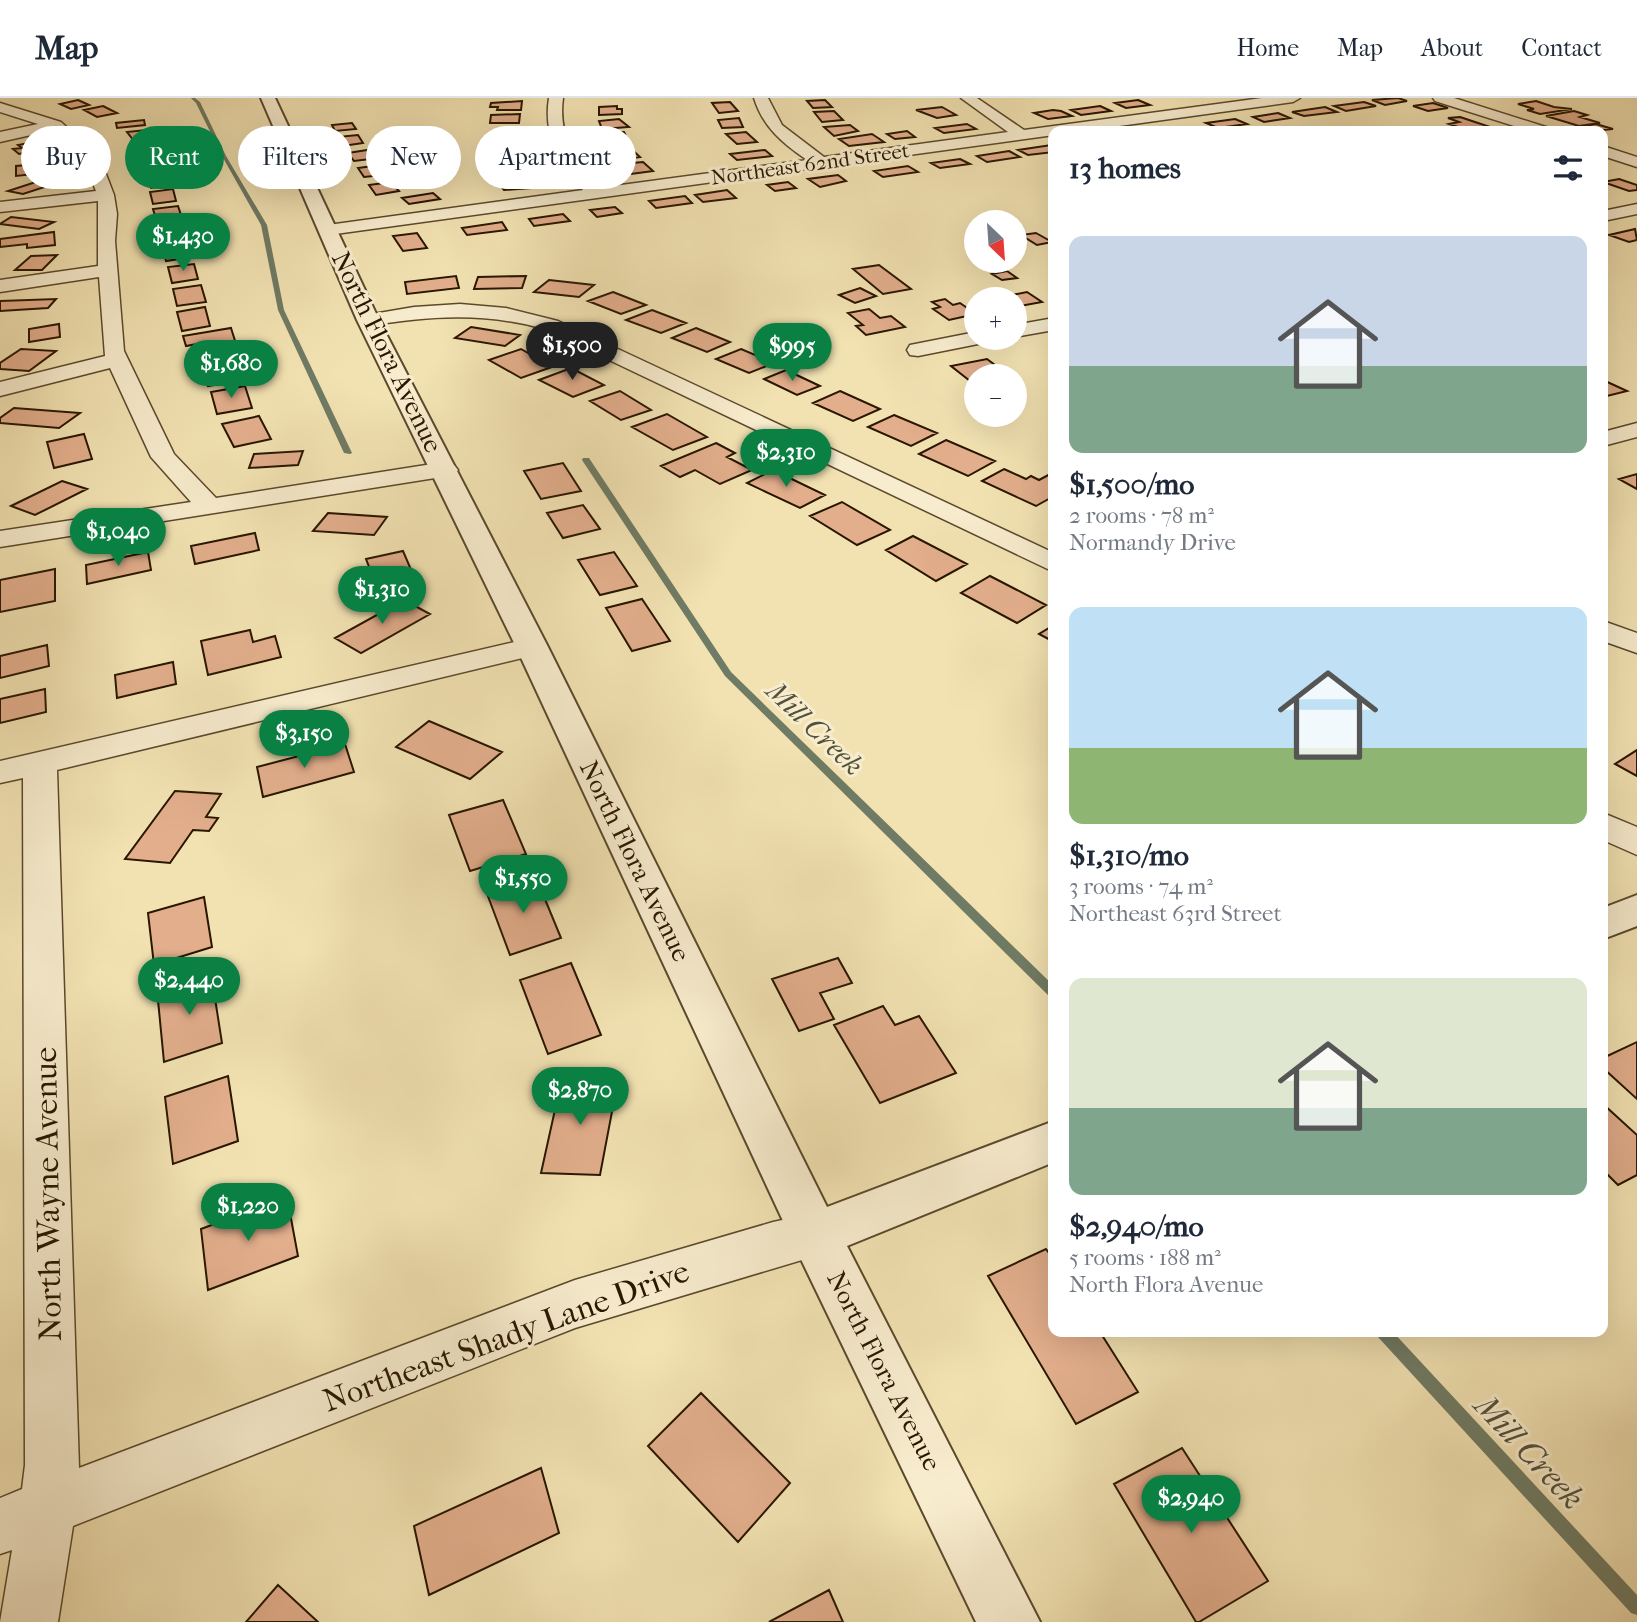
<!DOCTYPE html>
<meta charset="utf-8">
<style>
:root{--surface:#fff;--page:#f2f2f3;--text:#1f2937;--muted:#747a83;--line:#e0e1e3;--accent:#0b8043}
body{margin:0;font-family:"IM FELL French Canon",serif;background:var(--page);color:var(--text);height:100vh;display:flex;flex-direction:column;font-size:26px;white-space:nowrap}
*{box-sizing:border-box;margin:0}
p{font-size:23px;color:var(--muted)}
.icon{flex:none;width:38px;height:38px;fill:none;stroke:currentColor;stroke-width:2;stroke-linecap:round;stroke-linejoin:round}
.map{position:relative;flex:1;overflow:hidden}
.drawer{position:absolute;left:1048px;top:28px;width:560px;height:1211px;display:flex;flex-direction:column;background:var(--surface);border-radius:14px;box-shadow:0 7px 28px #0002}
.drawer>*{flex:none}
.top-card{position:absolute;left:21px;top:28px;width:665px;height:63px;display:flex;gap:14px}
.needle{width:46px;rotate:155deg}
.tools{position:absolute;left:964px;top:112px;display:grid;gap:14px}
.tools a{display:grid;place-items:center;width:63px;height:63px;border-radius:50%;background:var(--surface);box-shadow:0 7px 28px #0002;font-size:35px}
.price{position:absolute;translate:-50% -60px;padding:0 16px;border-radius:24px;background:var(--accent);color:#fff;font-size:23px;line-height:46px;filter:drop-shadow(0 2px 4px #0008)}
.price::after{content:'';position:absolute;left:50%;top:42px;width:21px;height:16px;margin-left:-10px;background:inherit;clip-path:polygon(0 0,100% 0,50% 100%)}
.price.on{background:#222;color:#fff}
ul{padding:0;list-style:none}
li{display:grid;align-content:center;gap:14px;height:371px;padding:0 21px}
li span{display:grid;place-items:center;height:217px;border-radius:14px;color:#555}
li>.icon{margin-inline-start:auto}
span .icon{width:126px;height:126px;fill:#fffc;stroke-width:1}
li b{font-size:30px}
h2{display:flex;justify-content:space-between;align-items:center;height:84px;padding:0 21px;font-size:30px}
.tag{padding:0 24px;border-radius:32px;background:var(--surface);box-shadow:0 7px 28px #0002;font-size:24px;line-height:63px}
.tag.on{background:var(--accent);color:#fff}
header{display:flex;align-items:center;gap:42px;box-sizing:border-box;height:98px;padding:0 35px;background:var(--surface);border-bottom:2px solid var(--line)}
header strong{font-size:33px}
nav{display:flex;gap:38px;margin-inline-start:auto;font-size:24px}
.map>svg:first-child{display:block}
</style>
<header>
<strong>Map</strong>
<nav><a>Home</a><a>Map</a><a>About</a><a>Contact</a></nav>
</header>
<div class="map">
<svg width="1637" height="1524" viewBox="0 0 1637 1524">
<rect width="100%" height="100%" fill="#f2e2b2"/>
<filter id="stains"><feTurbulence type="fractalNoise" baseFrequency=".00286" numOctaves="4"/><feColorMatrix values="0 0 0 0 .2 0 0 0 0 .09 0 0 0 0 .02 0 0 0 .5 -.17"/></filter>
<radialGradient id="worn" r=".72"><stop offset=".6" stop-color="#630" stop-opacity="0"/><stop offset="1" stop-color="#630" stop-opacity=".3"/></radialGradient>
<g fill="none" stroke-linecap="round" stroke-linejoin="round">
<!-- stream -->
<path fill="#6f7b64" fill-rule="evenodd" d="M191,0H195L200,4L226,58L267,127L284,212L352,355L350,356L344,355L278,212L261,127L222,58L196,5Z
M583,360H589L731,574L1054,888V900L1050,899L725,578L582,362Z
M1376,1234H1393L1637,1497V1517L1631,1515L1378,1239Z"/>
</g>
<!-- building -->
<path fill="#e2ae8c" stroke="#291600" stroke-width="2" d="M1398,0L1407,3L1385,7L1372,2Z
M78,2L89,7L71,11L60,6Z
M825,2L832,9L813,10L807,3Z
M1138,2L1150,7L1126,10L1115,5Z
M522,3L521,12H497L498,9H490L491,5Z
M1536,3L1554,9L1572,11L1540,16L1527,12L1534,11L1518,6Z
M730,4L738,13L719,15L712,5Z
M1364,4L1376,8L1346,13L1334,8Z
M1433,5L1448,10L1428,13L1413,8Z
M103,8L117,15L97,19L84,12Z
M617,8V11H622V16L599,17V9Z
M1100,8L1111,13L1081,17L1071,12Z
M942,9L956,17L937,20L916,12Z
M1325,9L1337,14L1304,18L1292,14Z
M1053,12L1061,13L1072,18L1048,21L1034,15Z
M834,13L843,22L822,24L814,14Z
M1574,13L1587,17L1580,19L1600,25L1579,28L1546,18Z
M1278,15L1290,20L1264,24L1253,19Z
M520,16L519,25H490L491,17Z
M1460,19L1490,29L1464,31L1449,26L1459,24L1448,20Z
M739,20L743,29L722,30L718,22Z
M619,21L629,29L602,31L599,23Z
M1235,21L1247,26L1218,30L1206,25Z
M144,22L145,27L117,30L116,25Z
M352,25L356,31L335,33L332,27Z
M967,26L976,31L944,35L935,30Z
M1596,26L1613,31L1593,33L1579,29Z
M850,27L858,33L834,38L824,29Z
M146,32L155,40L134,43L127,34Z
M523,32L521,42H495L497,33Z
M907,33L915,39L895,41L887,36Z
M624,34L629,44L608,46L603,35Z
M746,34L757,44L737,46L726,36Z
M872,36L884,44L849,48L839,41Z
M358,37L363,45L343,48L337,39Z
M39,43L52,53L31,57L28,54L19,56L13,51L22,50L18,47Z
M159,44L160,48L171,46L174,54L142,58L139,47Z
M1051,47L1054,54L1028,57L1018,52Z
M523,48L528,57L500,61L495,50Z
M628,48L640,59L617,62L607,50Z
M367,52L374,53L379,60L354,63L348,55Z
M765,52L772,58L737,62L730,56Z
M1009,53L1020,59L987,64L977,58Z
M166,59L169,69L145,72L143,62Z
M51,60L52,74L16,78V68L27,67V63Z
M960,61L970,66L940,70L931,65Z
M643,64L653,73L631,76L621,66Z
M531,66L536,73L511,77L509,74L502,75L499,70Z
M380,67L389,73L382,74L384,77L364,79L358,70Z
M908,68L918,74L883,79L874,73Z
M170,74L174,87L151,90L147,77Z
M838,77L846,83L820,89L808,81Z
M48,80L63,83L23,96L8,93Z
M540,81L547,89L504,92L499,86Z
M1619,81L1637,87V92L1629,93L1603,84Z
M391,84L399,93L376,97L369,87Z
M788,84L796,90L775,93L767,87Z
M173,91L176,103L153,106L150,94Z
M727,92L736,100L703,104L695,97Z
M433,95L440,101L409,106L402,100Z
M685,98L692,105L656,110L649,103Z
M178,108L182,120L157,124L153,111Z
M615,109L622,115L597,119L590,112Z
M563,116L570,123L534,128L529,121Z
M11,119L54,124L39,131L0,126Z
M502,124L507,132L467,137L462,130Z
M187,125L191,139L158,143L155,129Z
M1635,131L1637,142L1629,144L1609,137Z
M54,134L55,147L27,150V146L0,149V141Z
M417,135L427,150L403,153L393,138Z
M1036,135L1052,144L1037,147L1021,137Z
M187,144L192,159L166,163L162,147Z
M57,157L42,172H15L31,158Z
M194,166L198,181L172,185L168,169Z
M879,167L911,191L883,196L853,171Z
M1007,173L1017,180L1002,182L992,176Z
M456,178L459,190L407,196L405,184Z
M526,178L522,190L474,191L478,179Z
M549,182L594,187L579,199L534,194Z
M201,187L206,204L177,208L173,191Z
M860,190L876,198L855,205L839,197Z
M613,194L646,207L621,216L588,203Z
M1027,194L1042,204L1015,209V201L997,200Z
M56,201L48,210L0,213V203Z
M945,201L953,207L960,205L976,216L949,222L933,211L940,209L932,204Z
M205,209L210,228L182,233L177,214Z
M869,211L880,220L891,218L905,229L866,237L856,228L863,227L848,215Z
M652,212L686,225L661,235L626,222Z
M59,226L60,239L29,244V231Z
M471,229L520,237L505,248L455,240Z
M231,230L237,249L206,255L203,245L186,248L183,238Z
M696,230L730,244L707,254L672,240Z
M21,251L56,253L29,273L0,271V265Z
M521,251L537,260L547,257L563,265L521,280L489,262Z
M741,251L774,265L749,275L716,261Z
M233,260L235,267L255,263L261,279L208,288L202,265Z
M987,261L1007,276L976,278V282L970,283L951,268Z
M571,270L604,287L573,299L539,282Z
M786,272L820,288L797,297L764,281Z
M1603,282L1627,293L1603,299Z
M245,288L252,310L217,316L211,294Z
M620,293L651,312L621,322L590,303Z
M840,293L880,311L853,323L813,305Z
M14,310L80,315L59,330L0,325V320Z
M667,316L707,339L673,352L632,329Z
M894,317L937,335L911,348L868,329Z
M259,318L271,341L234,349L222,326Z
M84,336L92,361L54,370L47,344Z
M946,342L995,363L968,378L919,356Z
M716,345L735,355L727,359L752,372L720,386L695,372L680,379L661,368Z
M303,353L298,367L249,370L254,356Z
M563,365L581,393L541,401L524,373Z
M1004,371L1026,381L1031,378L1039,382L1054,374V398L1036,408L982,383Z
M773,372L825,397L800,410L747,385Z
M1637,376V391L1619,381Z
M62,383L87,391L35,417L11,408Z
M842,404L890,432L857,447L810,418Z
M583,407L600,431L563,440L547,415Z
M328,415L387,419L374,437L313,433Z
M255,435L259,452L195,466L191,448Z
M913,438L967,466L936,483L886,452Z
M403,453L415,481L377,489L366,461Z
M148,454L151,472L87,486L86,467Z
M614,454L637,488L600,497L578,462Z
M55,471V503L0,514V482Z
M990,478L1046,507L1017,525L961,495Z
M642,501L670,543L632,553L606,510Z
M404,502L430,516L361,555L335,540Z
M1054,527V544L1039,536Z
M250,532L253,544L275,538L281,559L208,577L201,543Z
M47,547L49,568L0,580V558Z
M173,564L176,586L117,600L115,577Z
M45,591L46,614L0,625V601Z
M429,623L502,654L470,681L396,649Z
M345,646L354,674L263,699L257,669Z
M1637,652V678L1615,666Z
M175,693L221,696L206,719L218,720L209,733L193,732L170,765L125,761Z
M503,702L526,756L470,773L449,717Z
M535,777L561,840L510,857L486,793Z
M204,799L212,849L154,867L148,815Z
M838,860L852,885L820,895L834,921L799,933L772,881Z
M571,865L601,937L548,956L520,882Z
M211,875L222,945L164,964L157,892Z
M883,908L895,927L919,918L956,975L880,1005L834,927Z
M1637,944V1001L1603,970V960Z
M228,978L238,1043L173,1066L165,999Z
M562,980L618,982L600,1077L541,1075Z
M1603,1006L1637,1037V1077L1618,1087L1603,1072Z
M287,1099L298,1158L208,1192L201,1131Z
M1046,1151L1054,1162V1234H1100L1138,1294L1076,1326L988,1178Z
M701,1295L790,1385L738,1444L648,1348Z
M1182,1350L1268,1483L1199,1524H1196L1114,1386Z
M541,1370L559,1435L429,1497L414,1428Z
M278,1487L318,1524H246Z
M829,1492L843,1524H769Z"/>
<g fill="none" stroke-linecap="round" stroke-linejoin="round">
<!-- minor casing -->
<g stroke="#5b492c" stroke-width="3">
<path id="minor" d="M549,0H563C558,37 574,64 599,90L807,62C782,45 763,29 754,0H768L782,27L824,59L1008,34L961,0H977L1024,32L1262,0H1300L1293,4L1083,33H1054V37L328,137L319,132L328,127L583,92C559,65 543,37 549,0Z
M1433,0H1454L1549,30L1551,33H1530L1435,3Z
M0,5L61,24L83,44L106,76L114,97L117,116L115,143L124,253L174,356L216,400L445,364L454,367L458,372L454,377L0,449V433L191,404L151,359L110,270L0,298V284L105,258L99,179L0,194V182L98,168V103L0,114V104L96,93C87,68 72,50 53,32L0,44V34L38,26L0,14Z
M1603,48L1637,59V69L1603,58Z
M1637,106V116L1603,123V113Z
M460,206L506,210L558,223L1054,455V474L544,231C485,214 428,218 368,228L361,226L358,222L361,218L414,209Z
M1054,220V232L1015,239V227Z
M976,234V240H992L988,244L918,258L910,257L907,252L910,247Z
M1637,325V339L1603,348V334Z
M1603,523L1637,535V555L1603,543Z
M532,540L543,543L547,549L543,555L57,672L79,1370L575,1182L773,1124L815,1115L832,1121L839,1137L832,1153L575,1230L73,1428L58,1524H0L12,1452L0,1456V1400L22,1391L25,1367L23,680L0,685V663Z
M1603,715L1637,729V757L1603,742Z"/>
</g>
<!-- tertiary casing -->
<g stroke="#5b492c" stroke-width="4">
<path id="tertiary" d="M261,0H275L379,222L548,549L827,1109L1054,1023V1064L847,1148L1040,1524H976L797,1153L516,549L357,222Z
M1637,797V828L1603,841V810Z"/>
</g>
<!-- minor -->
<use href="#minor" fill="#f7eccd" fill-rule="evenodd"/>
<!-- tertiary -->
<use href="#tertiary" fill="#f7eccd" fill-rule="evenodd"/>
</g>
<g text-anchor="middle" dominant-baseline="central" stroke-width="6" stroke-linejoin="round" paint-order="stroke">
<!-- far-street labels -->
<g font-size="21" fill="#291600" stroke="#f7eccd">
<text transform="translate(810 66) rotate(-8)">Northeast 62nd Street</text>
</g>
<!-- street labels -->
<g font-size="26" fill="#291600" stroke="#f7eccd">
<text transform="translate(387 254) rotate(64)">North Flora Avenue</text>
<text transform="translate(635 763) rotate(64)">North Flora Avenue</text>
<text transform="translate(884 1273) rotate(63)">North Flora Avenue</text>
</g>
<!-- water labels -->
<g font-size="28" font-style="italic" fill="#52513a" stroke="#f7eccd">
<text transform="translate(815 630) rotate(44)">Mill Creek</text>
</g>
<!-- near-street labels -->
<g font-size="32" fill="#291600" stroke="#f7eccd">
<text transform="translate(48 1096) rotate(-91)">North Wayne Avenue</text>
<text transform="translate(506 1238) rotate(-20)">Northeast Shady Lane Drive</text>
</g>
<!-- near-water labels -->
<g font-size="33" font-style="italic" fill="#52513a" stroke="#f7eccd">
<text transform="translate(1529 1354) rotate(47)">Mill Creek</text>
</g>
</g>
<rect width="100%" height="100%" filter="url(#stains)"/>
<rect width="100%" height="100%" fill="url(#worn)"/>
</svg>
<div class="tools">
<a><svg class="needle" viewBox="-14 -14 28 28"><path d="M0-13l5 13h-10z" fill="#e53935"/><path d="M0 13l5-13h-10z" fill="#747a83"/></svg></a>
<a>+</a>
<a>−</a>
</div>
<b class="price" style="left:183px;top:175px">$1,430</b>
<b class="price on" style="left:572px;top:284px">$1,500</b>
<b class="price" style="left:792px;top:285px">$995</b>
<b class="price" style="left:231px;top:302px">$1,680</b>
<b class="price" style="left:786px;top:391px">$2,310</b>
<b class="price" style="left:118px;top:470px">$1,040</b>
<b class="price" style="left:382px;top:528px">$1,310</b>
<b class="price" style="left:304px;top:672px">$3,150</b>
<b class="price" style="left:523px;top:817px">$1,550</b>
<b class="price" style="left:189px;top:919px">$2,440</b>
<b class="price" style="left:580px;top:1029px">$2,870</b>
<b class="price" style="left:248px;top:1145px">$1,220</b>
<b class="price" style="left:1191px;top:1437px">$2,940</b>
<div class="top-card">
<a class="tag">Buy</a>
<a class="tag on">Rent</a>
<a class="tag">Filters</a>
<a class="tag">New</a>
<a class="tag">Apartment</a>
</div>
<section class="drawer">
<h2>13 homes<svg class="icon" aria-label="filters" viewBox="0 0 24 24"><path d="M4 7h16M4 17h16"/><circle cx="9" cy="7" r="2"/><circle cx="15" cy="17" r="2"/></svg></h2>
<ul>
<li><span style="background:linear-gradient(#c9d6e8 60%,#7fa58c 0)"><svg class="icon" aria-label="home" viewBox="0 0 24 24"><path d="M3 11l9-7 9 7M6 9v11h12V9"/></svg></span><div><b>$1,500/mo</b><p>2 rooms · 78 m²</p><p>Normandy Drive</p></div></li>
<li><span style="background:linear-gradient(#bfe0f5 65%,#8fb573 0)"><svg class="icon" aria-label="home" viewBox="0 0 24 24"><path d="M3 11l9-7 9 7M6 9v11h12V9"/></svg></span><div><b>$1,310/mo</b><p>3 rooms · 74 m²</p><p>Northeast 63rd Street</p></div></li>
<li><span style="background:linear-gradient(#dfe7d0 60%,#7fa58c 0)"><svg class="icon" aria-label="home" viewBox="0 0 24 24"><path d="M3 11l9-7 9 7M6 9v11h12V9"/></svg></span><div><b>$2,940/mo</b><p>5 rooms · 188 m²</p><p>North Flora Avenue</p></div></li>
</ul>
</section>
</div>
